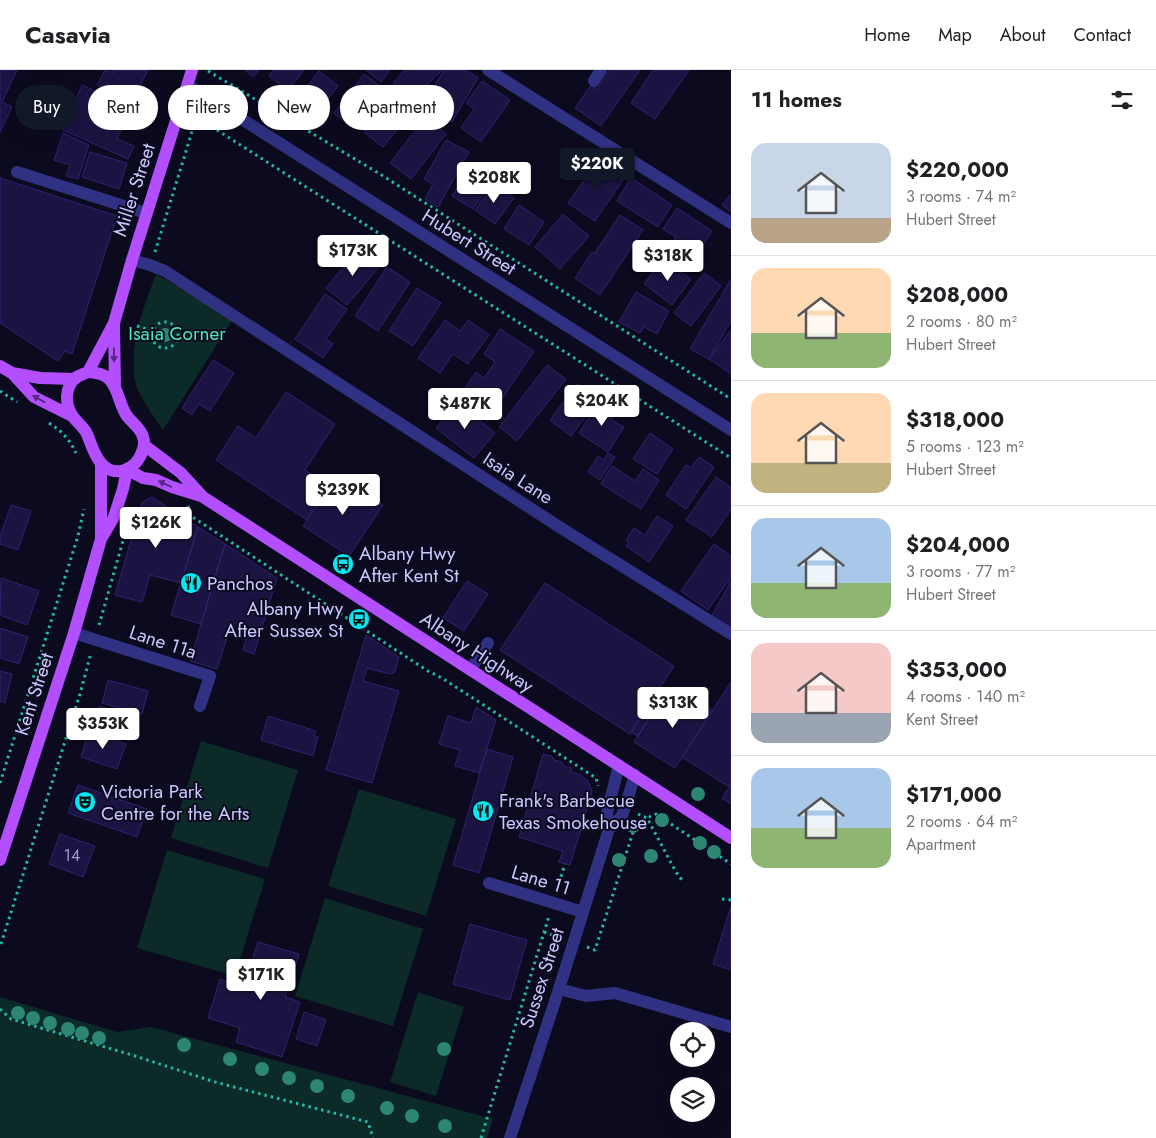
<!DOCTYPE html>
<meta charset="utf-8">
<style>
:root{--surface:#fff;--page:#f2f2f2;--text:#202124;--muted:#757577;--line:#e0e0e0;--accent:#111827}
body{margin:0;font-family:Jost,sans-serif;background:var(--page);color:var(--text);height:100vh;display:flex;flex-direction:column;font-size:19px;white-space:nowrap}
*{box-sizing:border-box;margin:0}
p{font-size:16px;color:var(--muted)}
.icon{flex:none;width:28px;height:28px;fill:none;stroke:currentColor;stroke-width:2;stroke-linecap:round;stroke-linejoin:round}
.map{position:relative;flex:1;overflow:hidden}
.sheet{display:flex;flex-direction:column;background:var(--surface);width:425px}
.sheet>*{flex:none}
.guide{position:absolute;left:15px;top:15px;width:475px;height:45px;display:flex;gap:10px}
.tools{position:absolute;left:670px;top:952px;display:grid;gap:10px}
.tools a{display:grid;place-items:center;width:45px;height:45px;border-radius:50%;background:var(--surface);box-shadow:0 5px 20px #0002;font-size:25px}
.price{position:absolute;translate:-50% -42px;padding:0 11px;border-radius:5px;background:#fff;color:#222;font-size:16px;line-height:32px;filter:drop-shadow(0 1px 2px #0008)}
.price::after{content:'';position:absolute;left:50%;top:30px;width:15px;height:11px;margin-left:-8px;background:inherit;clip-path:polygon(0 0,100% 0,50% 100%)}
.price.active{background:var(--accent);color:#fff}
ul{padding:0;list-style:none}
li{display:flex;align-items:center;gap:15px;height:125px;padding:0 20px}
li+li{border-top:1px solid var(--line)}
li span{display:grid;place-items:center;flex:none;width:140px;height:100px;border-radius:15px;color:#555}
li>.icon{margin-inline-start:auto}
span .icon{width:60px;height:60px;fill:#fffc;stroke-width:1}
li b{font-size:21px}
h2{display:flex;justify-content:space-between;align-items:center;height:60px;padding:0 20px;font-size:21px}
.tag{padding:0 18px;border-radius:22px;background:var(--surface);box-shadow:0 5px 20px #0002;font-size:18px;line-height:45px}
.tag.active{background:var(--accent);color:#fff}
header{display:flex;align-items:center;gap:30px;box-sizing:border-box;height:70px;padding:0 25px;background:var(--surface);border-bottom:1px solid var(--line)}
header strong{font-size:24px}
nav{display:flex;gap:28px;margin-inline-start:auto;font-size:18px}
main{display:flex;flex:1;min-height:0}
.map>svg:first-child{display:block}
</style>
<header>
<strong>Casavia</strong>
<nav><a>Home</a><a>Map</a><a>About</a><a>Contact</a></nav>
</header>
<main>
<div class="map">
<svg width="731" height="1068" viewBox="0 0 731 1068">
<rect width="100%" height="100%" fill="#0c0a1f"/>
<!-- green -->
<path fill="#0c2a27" d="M156,204L233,249L163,360C154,346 138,327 135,310C134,306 134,302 134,298C132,265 145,234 156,204Z
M201,671L298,700L268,798L171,768Z
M359,719L456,749L426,846L328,816Z
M167,780L265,809L235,906L137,878Z
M325,828L423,859L393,956L295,926Z
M418,922L464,937L436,1026L390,1012Z
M0,927L117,962L151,957L188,967L493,1049L487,1068H0Z"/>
<!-- building -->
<path fill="#1b1442" stroke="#2e2371" d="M0,0H17L2,32L12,37L0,62Z
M105,0L113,3L114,0H148L136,24L131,22L127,30L97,15Z
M245,0H259L253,7Z
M274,0H304L288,21L269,6Z
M366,0H390L381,12Z
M405,0H442L411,31L393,13Z
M444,0H465L478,8L452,52L423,35Z
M610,0H640L601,56L575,38L591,15L597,19Z
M653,0H689L655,49L631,33Z
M319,1L338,16L317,43L298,28Z
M364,4L383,18L352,57L334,43Z
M482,11L510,30L481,72L461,58L474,39L466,33Z
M82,15L131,37L117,69L134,76L128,89L63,60Z
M395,24L414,39L383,77L364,62Z
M425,48L446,64L411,109L390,93Z
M63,63L89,75L78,109L66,106L70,95L54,90Z
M446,70L469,82L438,137L425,129L433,114L424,109Z
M90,82L127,93L119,119L82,107Z
M600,88L626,106L595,151L568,133Z
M469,100L490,114L473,139L452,126Z
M0,108L117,146L72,284L65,281L58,291L0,253Z
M631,108L672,135L658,157L617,131Z
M494,114L514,128L495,154L475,140Z
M731,124V142L722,135Z
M519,135L544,152L529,175L504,159Z
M677,138L712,161L688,198L666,183L676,167L663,159Z
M563,144L589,166L560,199L535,177Z
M620,145L643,160L600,225L575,208L592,182L594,184Z
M358,179L380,196L347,235L326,218Z
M663,189L691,209L672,235L644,214Z
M387,197L410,212L378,261L355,246Z
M704,203L721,216L691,256L674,243Z
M731,209V251L709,289L690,279Z
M417,218L441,233L413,276L389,261Z
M636,222L669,241L657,264L644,257L640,263L619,252Z
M325,224L347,239L326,269L333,274L323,288L295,269Z
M445,250L460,261L468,250L489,265L468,294L453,284L440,303L418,288Z
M500,259L534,281L487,351L456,331L476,302L484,308L495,292L484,284Z
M731,260V304L709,289Z
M213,290L234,303L210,341L199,334L192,345L182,338Z
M547,295L566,309L517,371L499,357Z
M577,314L598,330L571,366L550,350Z
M286,322L335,354L305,400L330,416L307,450L216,390L238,356L256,368Z
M600,330L617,341L612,350L624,357L608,382L579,363Z
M457,332L495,363L474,388L436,358Z
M650,363L673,379L657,404L633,389Z
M608,383L615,387L600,410L588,402L598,386L604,390Z
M699,387L714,397L686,439L666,425L686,395L691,398Z
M612,396L635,411L643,399L659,410L641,439L601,414Z
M337,405L383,435L349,486L303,456Z
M716,407L731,417V439L712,467L686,450Z
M152,427L198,457L181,513L150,505L142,532L115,525L142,432Z
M11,435L31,441L18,480L0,474V467Z
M657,446L673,456L649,492L626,476L629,472L626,470L634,458L645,465Z
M198,457L225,474L201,554L171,545Z
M225,474L277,508L254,584L243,580L246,569L228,564L217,599L190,591Z
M714,474L731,486V507L708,540L681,521Z
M1,508L39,521L27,555L0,545Z
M467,511L488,524L464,561L443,548Z
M731,511V558L711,547Z
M545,513L674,596L630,664L500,580Z
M0,558L28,567L19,594L0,588Z
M366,565L399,587L395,602L390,604L367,598L363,611L399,621L372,713L326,700Z
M0,601L12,604L5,633L0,631Z
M108,610L148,621L142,644L102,633Z
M731,612V714L729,717L682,687Z
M656,624L663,628L638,666L631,662Z
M664,625L685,638L692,627L713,640L675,698L634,672Z
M99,636L138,649L130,671L91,658Z
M476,637L496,650L479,703L455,696L460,680L439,674L448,646L471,653Z
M268,646L316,661L314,666L318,667L313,686L261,670Z
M89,661L126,674L117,699L81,687Z
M487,679L513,687L479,803L453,795Z
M543,684L552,686L554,690L562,692L563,696L571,698L572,702L580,705L588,711L592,722L570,795L559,792L563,781L519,767Z
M731,714V734L722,728Z
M78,715L147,739L137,767L68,743Z
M60,764L95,776L83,807L49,794Z
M731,836V900L713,894Z
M470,854L527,870L510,930L453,914Z
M258,872L299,884L285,927L300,932L282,987L236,972L240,958L208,948L220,909L244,917Z
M304,942L326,950L317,976L296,969Z"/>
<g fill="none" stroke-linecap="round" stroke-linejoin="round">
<!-- path -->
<path stroke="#20bba9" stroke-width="3" stroke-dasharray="2.5 4" stroke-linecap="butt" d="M208,1L380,104L731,329
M195,46L731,388
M155,182L191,65L194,51
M152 265a13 13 0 1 1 26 0a13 13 0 1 1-26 0Z
M137,256L153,261
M0,321L17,332
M49,353C62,361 70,370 76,383
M188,436L191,446L428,601L442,608L596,708L598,716
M99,555L126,460
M0,713L78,466L84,439
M638,744L647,748L676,802L682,810
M557,819L565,794
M722,829L731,830
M544,862L560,868
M1,874L80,624L91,583
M587,877L595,880L636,753L656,744L731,794
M0,939L11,949L132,985L215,1012L368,1052L373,1068
M481,1068L549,846"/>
<!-- minor -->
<path stroke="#303183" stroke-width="12" d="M488,0L731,153
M594,11L601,0
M188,15L731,360
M17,102L146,143
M132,190L150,195L165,201L561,458L731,564
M74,563L210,606L200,636
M470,600L488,573
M609,759L622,746L635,705
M489,813L583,842
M559,919L586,926L615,923L731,957
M510,1068L559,919L609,759L607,743L619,695"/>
<!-- major -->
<path stroke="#b44fff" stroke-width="12" d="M114,255L115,318
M0,296L12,303L34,327L72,346
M88,302L114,253L132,190L192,0
M88,302C95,303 103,303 109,309C119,319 119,335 127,346C132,353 141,358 143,367C145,372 144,377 142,382C136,400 114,409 101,393C93,384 91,372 86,362C81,354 75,351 72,345C65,334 65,319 74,309C77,306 84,304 88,302Z
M12,303L40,308L75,309
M144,375L181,403L203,427L731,768
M101,394V469
M128,400L143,408L156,410L172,417L201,426
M0,790L74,563L101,469L114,447L123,419L127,400"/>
</g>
<!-- trees -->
<g fill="#2d8674">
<circle cx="165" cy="265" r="7"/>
<circle cx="698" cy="724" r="7"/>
<circle cx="662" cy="750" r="7"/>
<circle cx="633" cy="756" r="7"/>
<circle cx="700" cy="773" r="7"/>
<circle cx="714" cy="782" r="7"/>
<circle cx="651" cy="786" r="7"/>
<circle cx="619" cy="790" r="7"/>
<circle cx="18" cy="943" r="7"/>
<circle cx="33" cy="948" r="7"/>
<circle cx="50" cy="953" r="7"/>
<circle cx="68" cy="959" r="7"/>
<circle cx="82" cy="963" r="7"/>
<circle cx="99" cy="968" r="7"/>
<circle cx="184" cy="975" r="7"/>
<circle cx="444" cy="979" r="7"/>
<circle cx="230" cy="989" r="7"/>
<circle cx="262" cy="999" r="7"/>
<circle cx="289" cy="1008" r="7"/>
<circle cx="317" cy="1016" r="7"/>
<circle cx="348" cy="1026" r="7"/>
<circle cx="387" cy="1038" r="7"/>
<circle cx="412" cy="1046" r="7"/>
<circle cx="445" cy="1056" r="7"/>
</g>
<!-- one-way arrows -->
<defs><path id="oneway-solid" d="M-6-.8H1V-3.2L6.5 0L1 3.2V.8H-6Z" transform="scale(1.25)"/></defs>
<g fill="#582984">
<use href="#oneway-solid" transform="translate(114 285) rotate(89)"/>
<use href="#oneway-solid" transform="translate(39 329) rotate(-150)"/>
<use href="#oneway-solid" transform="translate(165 414) rotate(-155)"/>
</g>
<!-- icons -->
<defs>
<g id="bus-disc" transform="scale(1.125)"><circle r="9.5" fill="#00e8f3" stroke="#0c0a1f"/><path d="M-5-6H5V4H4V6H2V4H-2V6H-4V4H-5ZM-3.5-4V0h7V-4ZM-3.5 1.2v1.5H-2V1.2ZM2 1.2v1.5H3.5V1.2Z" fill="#111"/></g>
<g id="restaurant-disc" transform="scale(1.125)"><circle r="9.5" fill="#00e8f3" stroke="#0c0a1f"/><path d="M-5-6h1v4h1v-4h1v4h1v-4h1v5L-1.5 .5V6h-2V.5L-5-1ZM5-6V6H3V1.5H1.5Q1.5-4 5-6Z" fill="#111"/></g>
<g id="theatre-disc" transform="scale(1.125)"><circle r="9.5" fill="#00e8f3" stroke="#0c0a1f"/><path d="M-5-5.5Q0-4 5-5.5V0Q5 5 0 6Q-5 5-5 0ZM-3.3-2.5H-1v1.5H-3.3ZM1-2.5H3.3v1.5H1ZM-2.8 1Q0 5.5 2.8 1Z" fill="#111"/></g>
</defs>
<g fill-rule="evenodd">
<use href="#bus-disc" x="343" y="494"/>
<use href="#restaurant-disc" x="191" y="513"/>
<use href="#bus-disc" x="359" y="549"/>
<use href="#theatre-disc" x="85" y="732"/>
<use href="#restaurant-disc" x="483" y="741"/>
</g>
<g text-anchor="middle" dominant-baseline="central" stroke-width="4" stroke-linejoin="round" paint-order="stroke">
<!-- number labels -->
<g font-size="16" fill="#9f9bd0">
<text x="72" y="785">14</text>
</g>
<!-- street labels -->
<g font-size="19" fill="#cbc8ff" stroke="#0c0a1f">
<text transform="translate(134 120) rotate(-72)">Miller Street</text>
<text transform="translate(469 172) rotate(32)">Hubert Street</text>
<text transform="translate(518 408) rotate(33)">Isaia Lane</text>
<text transform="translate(163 572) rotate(18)">Lane 11a</text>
<text transform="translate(477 582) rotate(33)">Albany Highway</text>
<text transform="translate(34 624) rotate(-72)">Kent Street</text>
<text transform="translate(541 810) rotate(17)">Lane 11</text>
<text transform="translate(542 908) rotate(-72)">Sussex Street</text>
</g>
<!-- park labels -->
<g font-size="19" fill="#48ebb9" stroke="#0c0a1f">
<text x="177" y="263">Isaia Corner</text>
</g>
<!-- poi labels -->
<g font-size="19" fill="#cbc8ff" stroke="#0c0a1f" text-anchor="start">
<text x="359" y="483">Albany Hwy<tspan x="359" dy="22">After Kent St</tspan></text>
<text x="207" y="513">Panchos</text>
<text x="343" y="538" text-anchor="end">Albany Hwy<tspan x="343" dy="22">After Sussex St</tspan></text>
<text x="101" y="721">Victoria Park<tspan x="101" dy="22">Centre for the Arts</tspan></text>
<text x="499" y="730">Frank's Barbecue<tspan x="499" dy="22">Texas Smokehouse</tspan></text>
</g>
</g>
</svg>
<div class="tools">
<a><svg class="icon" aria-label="locate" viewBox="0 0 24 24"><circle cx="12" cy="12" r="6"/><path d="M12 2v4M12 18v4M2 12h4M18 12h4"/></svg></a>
<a><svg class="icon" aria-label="layers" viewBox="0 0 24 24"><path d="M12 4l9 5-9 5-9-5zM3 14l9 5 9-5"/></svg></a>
</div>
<b class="price active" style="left:597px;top:120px">$220K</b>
<b class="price" style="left:494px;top:134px">$208K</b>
<b class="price" style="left:353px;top:207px">$173K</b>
<b class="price" style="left:668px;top:212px">$318K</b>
<b class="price" style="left:602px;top:357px">$204K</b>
<b class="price" style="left:465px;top:360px">$487K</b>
<b class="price" style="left:343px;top:446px">$239K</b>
<b class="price" style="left:156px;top:479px">$126K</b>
<b class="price" style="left:673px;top:659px">$313K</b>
<b class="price" style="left:103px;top:680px">$353K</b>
<b class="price" style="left:261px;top:931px">$171K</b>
<div class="guide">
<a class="tag active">Buy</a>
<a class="tag">Rent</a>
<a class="tag">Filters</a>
<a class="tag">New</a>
<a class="tag">Apartment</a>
</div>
</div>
<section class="sheet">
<h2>11 homes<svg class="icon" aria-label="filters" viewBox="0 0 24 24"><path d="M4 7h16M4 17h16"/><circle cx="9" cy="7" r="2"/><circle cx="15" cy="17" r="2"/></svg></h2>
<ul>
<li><span style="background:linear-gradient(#c9d6e8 75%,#b9a48a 0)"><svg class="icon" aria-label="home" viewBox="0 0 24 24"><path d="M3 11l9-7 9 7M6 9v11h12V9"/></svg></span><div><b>$220,000</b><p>3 rooms · 74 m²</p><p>Hubert Street</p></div></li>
<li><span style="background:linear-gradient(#ffd9b3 65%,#8fb573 0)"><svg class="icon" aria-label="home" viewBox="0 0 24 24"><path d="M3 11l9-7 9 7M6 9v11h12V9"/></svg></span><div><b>$208,000</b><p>2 rooms · 80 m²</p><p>Hubert Street</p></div></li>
<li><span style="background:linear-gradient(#ffd9b3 70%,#c2b280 0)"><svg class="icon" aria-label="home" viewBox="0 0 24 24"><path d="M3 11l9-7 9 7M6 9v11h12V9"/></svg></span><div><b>$318,000</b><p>5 rooms · 123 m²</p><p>Hubert Street</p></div></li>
<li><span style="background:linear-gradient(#a9c7e8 65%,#8fb573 0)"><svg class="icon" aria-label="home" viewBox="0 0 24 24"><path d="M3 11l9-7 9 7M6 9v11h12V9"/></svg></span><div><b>$204,000</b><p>3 rooms · 77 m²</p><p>Hubert Street</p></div></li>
<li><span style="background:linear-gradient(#f6c9c9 70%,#9aa5b1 0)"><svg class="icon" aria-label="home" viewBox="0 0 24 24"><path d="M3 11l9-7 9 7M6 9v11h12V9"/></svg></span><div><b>$353,000</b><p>4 rooms · 140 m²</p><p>Kent Street</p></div></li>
<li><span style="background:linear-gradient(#a9c7e8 60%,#8fb573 0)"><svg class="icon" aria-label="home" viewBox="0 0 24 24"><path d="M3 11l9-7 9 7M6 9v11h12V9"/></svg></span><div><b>$171,000</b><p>2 rooms · 64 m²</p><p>Apartment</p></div></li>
</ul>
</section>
</main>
